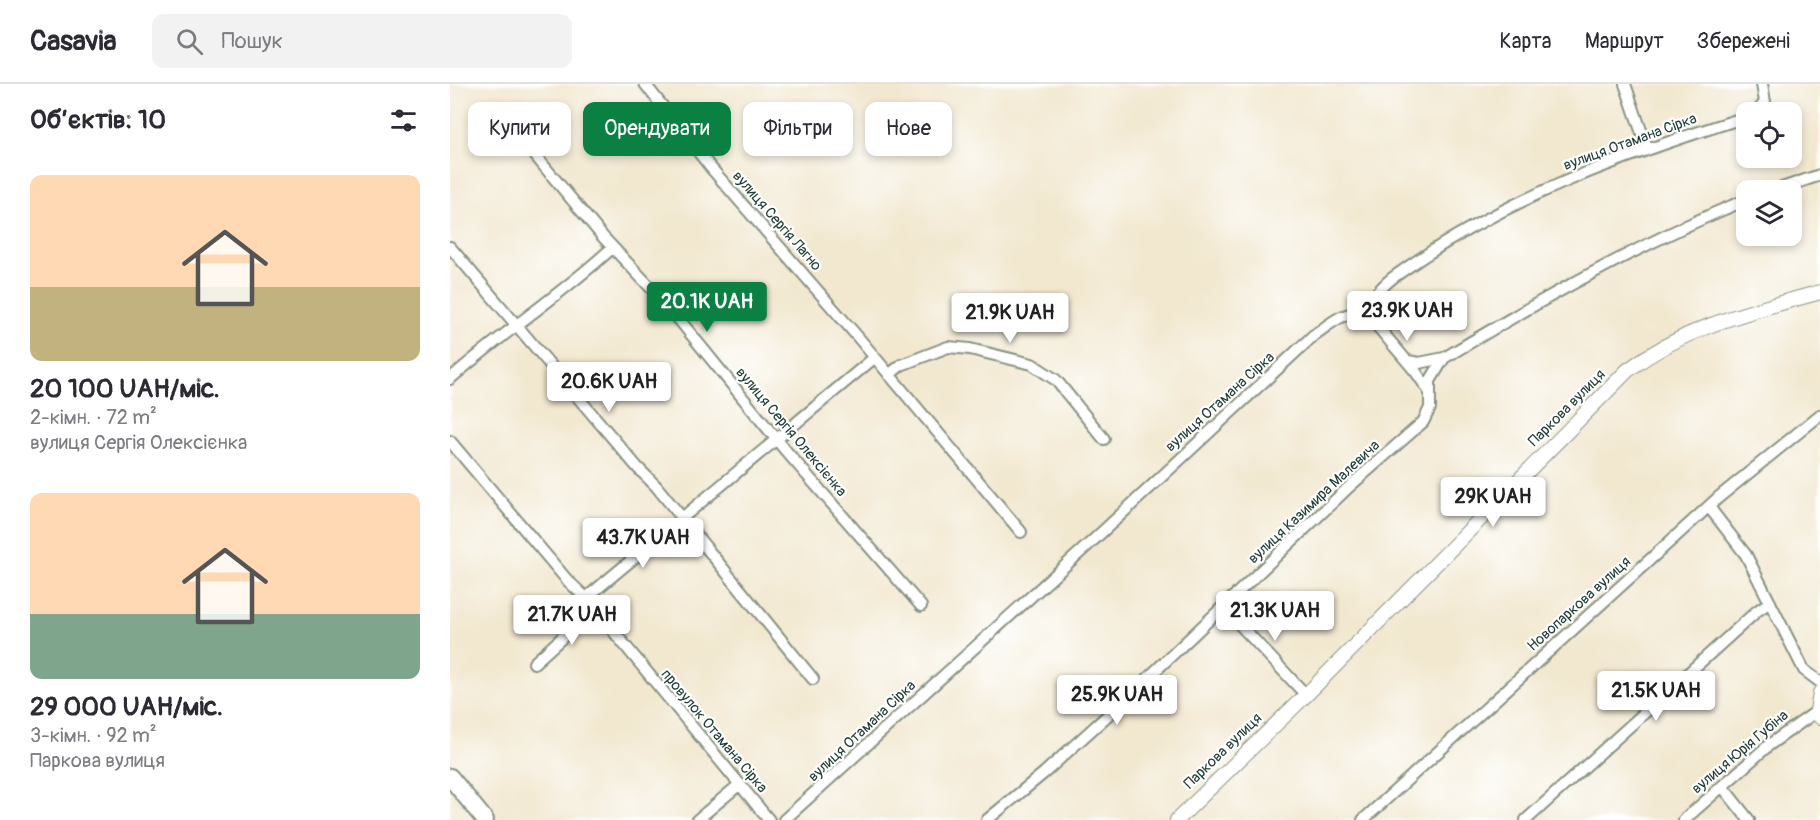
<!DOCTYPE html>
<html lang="uk">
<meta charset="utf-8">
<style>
:root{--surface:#fff;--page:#f2f2f3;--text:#2b2b33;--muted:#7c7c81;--line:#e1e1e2;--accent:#0b8043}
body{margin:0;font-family:Pangolin,sans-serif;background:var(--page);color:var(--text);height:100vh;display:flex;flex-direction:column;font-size:22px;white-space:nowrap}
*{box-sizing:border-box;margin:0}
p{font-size:20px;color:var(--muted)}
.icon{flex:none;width:33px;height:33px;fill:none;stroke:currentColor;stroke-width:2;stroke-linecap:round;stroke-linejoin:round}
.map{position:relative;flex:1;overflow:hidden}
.sheet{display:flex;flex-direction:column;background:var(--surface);width:450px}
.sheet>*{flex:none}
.top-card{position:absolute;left:18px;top:18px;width:570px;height:54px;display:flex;gap:12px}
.controls{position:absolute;left:1286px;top:18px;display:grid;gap:12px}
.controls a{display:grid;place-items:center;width:66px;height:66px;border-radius:12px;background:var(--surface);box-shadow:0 3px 9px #0003;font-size:30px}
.price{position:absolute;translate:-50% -51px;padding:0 14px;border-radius:6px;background:#fff;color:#222;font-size:20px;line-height:39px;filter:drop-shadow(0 2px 3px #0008)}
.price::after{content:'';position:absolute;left:50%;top:36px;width:18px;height:14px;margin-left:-9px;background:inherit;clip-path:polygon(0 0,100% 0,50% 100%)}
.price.active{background:var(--accent);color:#fff}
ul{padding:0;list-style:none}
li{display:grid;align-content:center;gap:12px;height:318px;padding:0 30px}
li span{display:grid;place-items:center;height:186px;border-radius:12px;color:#555}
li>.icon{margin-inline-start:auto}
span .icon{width:108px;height:108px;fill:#fffc;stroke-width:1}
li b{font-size:26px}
h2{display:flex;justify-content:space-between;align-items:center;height:72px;padding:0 30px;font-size:26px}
.chip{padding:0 21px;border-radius:12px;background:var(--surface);box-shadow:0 3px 9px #0003;font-size:21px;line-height:54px}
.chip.active{background:var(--accent);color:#fff}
header{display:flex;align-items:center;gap:36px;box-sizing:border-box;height:84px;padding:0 30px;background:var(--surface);border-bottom:2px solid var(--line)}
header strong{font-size:28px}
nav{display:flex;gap:33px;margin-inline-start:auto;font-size:21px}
.search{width:420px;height:54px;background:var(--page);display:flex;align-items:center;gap:15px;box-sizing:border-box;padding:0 21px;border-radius:12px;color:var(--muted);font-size:22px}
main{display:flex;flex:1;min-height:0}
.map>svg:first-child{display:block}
</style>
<header>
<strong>Casavia</strong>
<div class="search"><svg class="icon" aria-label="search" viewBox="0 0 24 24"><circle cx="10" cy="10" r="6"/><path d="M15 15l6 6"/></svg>Пошук</div>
<nav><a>Карта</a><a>Маршрут</a><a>Збережені</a></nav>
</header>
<main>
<section class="sheet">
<h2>Об’єктів: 10<svg class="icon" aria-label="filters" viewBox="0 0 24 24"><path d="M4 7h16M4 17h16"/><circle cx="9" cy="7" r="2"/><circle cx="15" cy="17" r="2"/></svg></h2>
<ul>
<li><span style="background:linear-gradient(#ffd9b3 60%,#c2b280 0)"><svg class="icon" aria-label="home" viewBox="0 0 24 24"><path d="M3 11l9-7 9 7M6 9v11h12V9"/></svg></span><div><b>20 100 UAH/міс.</b><p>2-кімн. · 72 m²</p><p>вулиця Сергія Олексієнка</p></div></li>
<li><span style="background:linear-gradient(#ffd9b3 65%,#7fa58c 0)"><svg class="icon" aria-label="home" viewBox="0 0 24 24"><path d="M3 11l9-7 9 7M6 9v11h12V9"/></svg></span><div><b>29 000 UAH/міс.</b><p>3-кімн. · 92 m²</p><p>Паркова вулиця</p></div></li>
</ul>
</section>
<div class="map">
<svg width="1370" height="736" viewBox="0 0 1370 736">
<rect width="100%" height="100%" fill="#fff"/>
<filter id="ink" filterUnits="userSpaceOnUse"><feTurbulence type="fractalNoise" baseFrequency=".0167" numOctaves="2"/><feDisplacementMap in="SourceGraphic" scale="12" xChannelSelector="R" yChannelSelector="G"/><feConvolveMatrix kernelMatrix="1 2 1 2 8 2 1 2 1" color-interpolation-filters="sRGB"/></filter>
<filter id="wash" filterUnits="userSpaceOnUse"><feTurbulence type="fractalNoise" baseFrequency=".008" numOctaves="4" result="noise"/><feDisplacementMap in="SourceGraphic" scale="24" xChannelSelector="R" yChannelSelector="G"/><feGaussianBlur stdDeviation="1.35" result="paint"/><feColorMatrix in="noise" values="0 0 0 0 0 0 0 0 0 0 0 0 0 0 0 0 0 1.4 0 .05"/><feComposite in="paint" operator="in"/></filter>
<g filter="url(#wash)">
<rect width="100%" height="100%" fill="#f2e8d0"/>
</g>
<g filter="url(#ink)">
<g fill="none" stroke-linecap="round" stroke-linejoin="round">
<!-- minor casing -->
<g stroke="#889282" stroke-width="14">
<path id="minor" d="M195,0L261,84L407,252L571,448
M1175,0L1197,64
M49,28L153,153L218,222L336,367L471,522
M1307,28L1315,18L1312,0
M1326,106L1370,91
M0,163L188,384L206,402L363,595
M912,224L966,288L979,307
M958,277L969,279L994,274C1091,216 1192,158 1296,116
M439,291L451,281L498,263L520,265L582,280L606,296L654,355
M0,295C52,249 111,211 162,164
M0,357L117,496L136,514L319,736
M1259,423L1296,471L1354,586L1370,598
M136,514L424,274
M774,524L856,611
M84,579L144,525
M1272,702L1299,736
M247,736L290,700
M334,736L637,462L864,251C873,245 881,238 891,233C897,230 906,229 912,224C924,214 932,200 948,190C1052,115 1174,71 1296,33
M537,736L594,689L679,612L900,402L973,338L980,324V297L994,274
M913,736L1269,413L1370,331
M1076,736L1307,527L1320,518
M1234,736L1319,661L1367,627"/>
</g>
<!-- tertiary casing -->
<g stroke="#889282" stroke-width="16">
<path id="tertiary" d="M1370,609L1367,627L1370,633
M727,736L856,611L1178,286C1238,241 1300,228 1370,208"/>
</g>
<!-- primary casing -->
<g stroke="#889282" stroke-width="20">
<path id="primary" d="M0,693L35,736"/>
</g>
<!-- minor -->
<use href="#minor" stroke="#fff" stroke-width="10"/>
<!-- tertiary -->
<use href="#tertiary" stroke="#fff" stroke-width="14"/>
<!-- primary -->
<use href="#primary" stroke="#fff" stroke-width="16"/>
</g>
</g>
<g text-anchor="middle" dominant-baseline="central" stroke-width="4.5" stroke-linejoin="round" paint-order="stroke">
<!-- street labels -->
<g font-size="15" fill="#1f3d34" stroke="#fff">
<text transform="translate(1180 58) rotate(-20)">вулиця Отамана Сірка</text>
<text transform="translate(327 137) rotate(49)">вулиця Сергія Лагно</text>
<text transform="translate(770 318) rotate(-42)">вулиця Отамана Сірка</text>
<text transform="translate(1117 324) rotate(-45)">Паркова вулиця</text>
<text transform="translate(341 348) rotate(50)">вулиця Сергія Олексієнка</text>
<text transform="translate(864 418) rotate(-43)">вулиця Казимира Малевича</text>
<text transform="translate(1129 520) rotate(-42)">Новопаркова вулиця</text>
<text transform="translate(264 647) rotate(50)">провулок Отамана Сірка</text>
<text transform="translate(412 647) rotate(-43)">вулиця Отамана Сірка</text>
<text transform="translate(773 667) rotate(-44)">Паркова вулиця</text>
<text transform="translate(1290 668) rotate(-40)">вулиця Юрія Губіна</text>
</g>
</g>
</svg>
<div class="controls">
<a><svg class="icon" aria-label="locate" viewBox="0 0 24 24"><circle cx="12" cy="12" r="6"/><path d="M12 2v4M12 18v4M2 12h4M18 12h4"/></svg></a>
<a><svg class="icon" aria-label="layers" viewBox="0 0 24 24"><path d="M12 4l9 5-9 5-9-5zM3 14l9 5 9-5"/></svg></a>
</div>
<b class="price active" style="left:257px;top:249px">20.1K UAH</b>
<b class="price" style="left:957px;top:258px">23.9K UAH</b>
<b class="price" style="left:560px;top:260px">21.9K UAH</b>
<b class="price" style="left:159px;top:329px">20.6K UAH</b>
<b class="price" style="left:1043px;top:444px">29K UAH</b>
<b class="price" style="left:193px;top:485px">43.7K UAH</b>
<b class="price" style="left:825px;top:558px">21.3K UAH</b>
<b class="price" style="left:122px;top:562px">21.7K UAH</b>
<b class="price" style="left:1206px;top:638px">21.5K UAH</b>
<b class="price" style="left:667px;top:642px">25.9K UAH</b>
<div class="top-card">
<a class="chip">Купити</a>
<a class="chip active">Орендувати</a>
<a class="chip">Фільтри</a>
<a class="chip">Нове</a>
</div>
</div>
</main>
